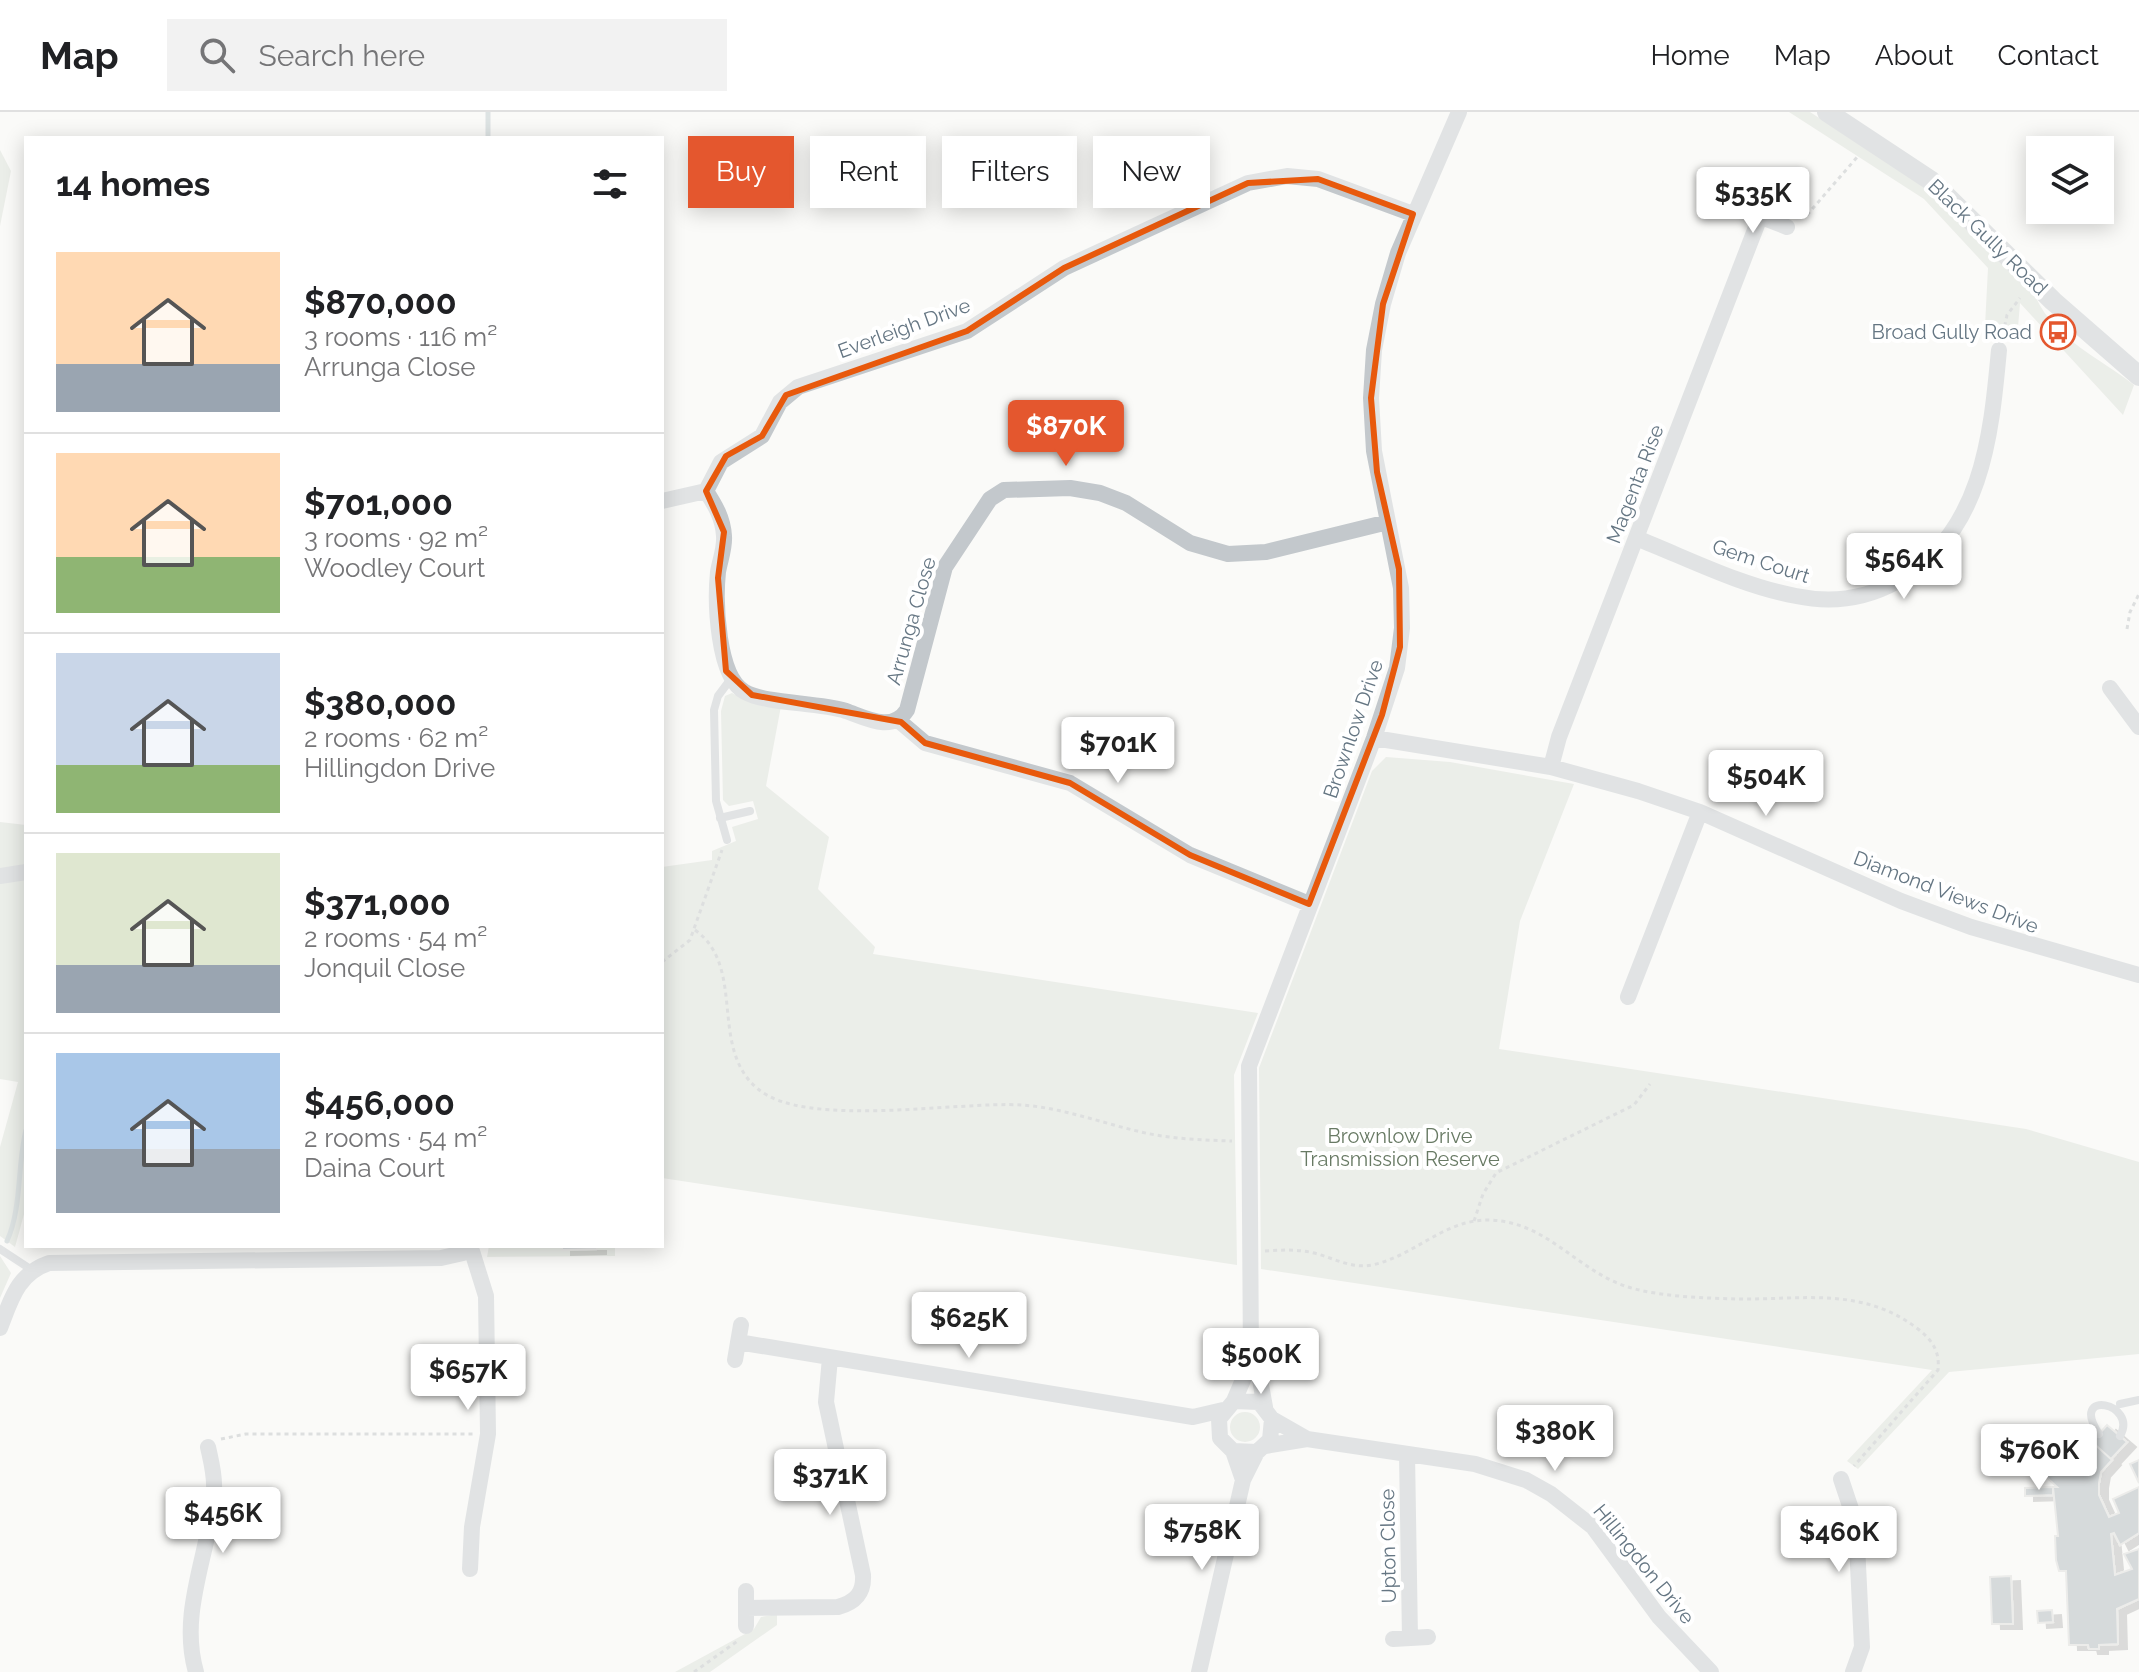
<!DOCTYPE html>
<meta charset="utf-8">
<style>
:root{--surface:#fff;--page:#f2f2f2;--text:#202124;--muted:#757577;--line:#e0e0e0;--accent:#e4572e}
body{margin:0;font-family:Raleway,sans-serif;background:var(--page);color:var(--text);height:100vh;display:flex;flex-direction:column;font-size:30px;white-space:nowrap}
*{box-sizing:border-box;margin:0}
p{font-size:26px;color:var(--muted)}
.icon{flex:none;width:44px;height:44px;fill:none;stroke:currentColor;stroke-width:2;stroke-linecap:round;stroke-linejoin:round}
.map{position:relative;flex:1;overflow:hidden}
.drawer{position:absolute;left:24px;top:24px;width:640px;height:1112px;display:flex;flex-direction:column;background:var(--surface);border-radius:0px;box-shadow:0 4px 20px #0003}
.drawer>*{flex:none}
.banner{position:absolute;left:688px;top:24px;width:760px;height:72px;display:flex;gap:16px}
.buttons{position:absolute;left:2026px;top:24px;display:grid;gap:16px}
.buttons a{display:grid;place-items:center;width:88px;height:88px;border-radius:0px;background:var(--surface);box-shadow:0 4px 20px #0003;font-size:40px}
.price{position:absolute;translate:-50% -68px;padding:0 18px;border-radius:8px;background:#fff;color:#222;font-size:26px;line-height:52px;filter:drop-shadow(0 2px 4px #0008)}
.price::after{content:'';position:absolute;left:50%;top:48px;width:24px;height:18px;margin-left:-12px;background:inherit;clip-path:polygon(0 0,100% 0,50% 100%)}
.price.current{background:var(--accent);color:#fff}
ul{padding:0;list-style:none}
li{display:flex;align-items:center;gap:24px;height:200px;padding:0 32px}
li+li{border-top:2px solid var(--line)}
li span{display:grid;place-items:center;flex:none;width:224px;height:160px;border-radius:0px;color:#555}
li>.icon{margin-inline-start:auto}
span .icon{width:96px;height:96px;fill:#fffc;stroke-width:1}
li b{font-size:34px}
h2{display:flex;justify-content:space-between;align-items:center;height:96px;padding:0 32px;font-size:34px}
.tag{padding:0 28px;border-radius:0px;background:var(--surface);box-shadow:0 4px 20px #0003;font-size:28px;line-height:72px}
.tag.current{background:var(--accent);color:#fff}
header{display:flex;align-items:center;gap:48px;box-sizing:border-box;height:112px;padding:0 40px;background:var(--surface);border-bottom:2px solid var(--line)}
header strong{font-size:38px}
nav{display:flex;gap:44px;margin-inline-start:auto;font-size:28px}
.search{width:560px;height:72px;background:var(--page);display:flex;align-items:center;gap:20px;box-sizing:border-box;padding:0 28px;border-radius:0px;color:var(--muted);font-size:30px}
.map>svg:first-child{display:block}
</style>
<header>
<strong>Map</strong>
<div class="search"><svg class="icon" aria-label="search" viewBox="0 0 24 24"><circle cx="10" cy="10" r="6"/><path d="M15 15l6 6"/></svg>Search here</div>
<nav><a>Home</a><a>Map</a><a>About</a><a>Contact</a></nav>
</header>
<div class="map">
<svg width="2139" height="1560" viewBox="0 0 2139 1560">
<defs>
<filter id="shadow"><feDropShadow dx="9" dy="5" stdDeviation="0" flood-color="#0004"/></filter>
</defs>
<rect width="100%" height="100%" fill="#fafaf8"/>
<!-- green -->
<path fill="#dadfd7" d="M1789,0H1810L1920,72L2036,186C2056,228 2100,246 2134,273L2123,303L2020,191L2017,227C2007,216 1995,222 1985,214L1988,156L1924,87Z
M0,38L11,59L0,114Z
M732,581L743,587L781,594L766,674L829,725L818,777L875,835L873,842L1258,901L1234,963L1237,1153L662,1066V755L712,748V739L736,729L732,715L758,707L753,689L729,694L723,688L721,599L725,584Z
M1386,645L1450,650L1574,672L1520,809L1499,937L2026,1017L2139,1050V1242L1949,1260L1858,1357L1847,1349L1932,1258L1261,1157L1259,956L1372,659Z
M0,710L26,713V753L0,757Z
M26,767V1095L15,1135L0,1124V1035L18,970L0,967V771Z
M489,1134H615V1144L487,1145Z
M0,1144L11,1161L0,1186Z
M1230 1315a15 15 0 1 1 30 0a15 15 0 1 1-30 0Z
M777,1502V1513L710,1560H675L754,1517L761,1505Z"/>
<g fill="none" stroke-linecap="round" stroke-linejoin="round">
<!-- stream -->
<path stroke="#bbc7cb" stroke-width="5" d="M488,26V0
M7,1129C22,1096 17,1054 26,1018"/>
</g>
<!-- building -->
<path fill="#aab3b9" stroke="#dcdcda" stroke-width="2" filter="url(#shadow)" d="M562,1134H597V1137L562,1138Z
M2107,1313L2127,1330L2111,1347L2092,1330Z
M2055,1320L2063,1328L2067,1324L2082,1338L2091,1329L2112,1348L2101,1360L2099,1371V1383L2109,1405L2119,1401L2113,1387L2139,1375V1421L2120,1433L2114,1421L2111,1422L2115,1463L2132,1457L2124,1442L2139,1437V1487L2117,1497L2118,1532L2099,1533V1537H2089L2088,1533H2069L2066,1459H2059L2056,1448L2055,1424H2058L2053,1375H2057L2029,1349Z
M2139,1348V1371L2130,1352Z
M2053,1375V1383L2025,1384V1376Z
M2011,1464L2013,1512H1992L1990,1465Z
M2052,1498L2053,1510L2038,1511L2037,1499Z"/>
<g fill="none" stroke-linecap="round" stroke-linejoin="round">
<!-- path -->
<path stroke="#bbbfc2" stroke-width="3" stroke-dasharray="4 4" stroke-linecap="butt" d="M1807,103L1859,43
M2003,222L2007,203L2020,186
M2127,517L2130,500L2139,482
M695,818C747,855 708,936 758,977C805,1017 958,989 1022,993C1063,996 1102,1011 1141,1020C1171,1027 1202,1028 1232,1029
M662,850L690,828L722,738
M1474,1109L1483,1082L1496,1061L1634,993L1650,972
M1265,1139C1282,1138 1298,1137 1314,1141C1334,1146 1351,1157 1372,1153C1415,1144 1444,1107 1490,1108C1550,1110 1579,1163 1635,1177C1667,1185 1704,1186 1737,1187C1802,1188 1862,1174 1918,1217C1932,1228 1940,1239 1938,1258L1854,1354
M221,1327L246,1322H473
M694,1560L739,1528"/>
<!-- service -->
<path stroke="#c3c8cc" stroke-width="8" d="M720,706L750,699
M727,728L716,689L714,598L718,584L730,568
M0,1137L32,1158
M2120,1292L2139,1288
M2099,1322C2068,1276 2139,1291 2120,1324"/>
<!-- minor -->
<path stroke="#c3c8cc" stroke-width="16" d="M1733,94L1787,115
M706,379C715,393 723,406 724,424C725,436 720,448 718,460C715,489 717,565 745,580C767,592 817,590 846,599C866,606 892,621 907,598L945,455L990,387L1004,378L1070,376L1100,381L1126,391L1190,431L1228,442L1266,440L1388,410
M662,389L706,379L721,350L762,324L780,290L798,275L967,219L1064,156L1248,71L1287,64L1318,67L1413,102
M1636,426C1687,446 1741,474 1796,484C1830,491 1865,487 1896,470C1982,423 1991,325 1999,238
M2110,576L2139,615
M898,608L925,631L1070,671L1190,743L1309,792
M1374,626L1551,655L1638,679L1700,700L1901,789L1971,815L2139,863
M1551,655L1559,625L1760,105
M0,764L26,760
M1628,885L1700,700
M0,1216C11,1188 17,1162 49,1151L441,1146L463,1141L472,1134
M738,1230L1193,1305L1223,1298
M735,1248L741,1213
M1251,1249L1258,1257L1265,1295
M1234,1289L1251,1249L1249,954L1374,626L1397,556L1402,516L1401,476L1374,339L1371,286L1374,238L1383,192L1398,141L1459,0
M1272,1307L1307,1327
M1265,1334L1307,1327L1475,1352L1526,1368L1551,1382L1593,1415L1659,1505L1711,1560
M1233,1339L1257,1340L1270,1328L1272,1307L1259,1290L1234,1289L1219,1307L1220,1326L1233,1339L1243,1368
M1407,1342L1410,1526
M1841,1367L1856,1412L1862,1535L1853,1560
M470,1457L472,1415L488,1322L486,1184L471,1136
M746,1479V1514
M746,1496L838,1495C856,1490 864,1481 863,1463L826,1290L830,1246
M1393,1527L1428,1525
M196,1560C178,1498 211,1439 214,1378C215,1363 211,1349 208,1335
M1199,1560L1243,1368L1257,1340"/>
<!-- tertiary -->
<path stroke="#c3c8cc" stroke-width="20" d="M1827,0L1930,68L2053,189L2139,264"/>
</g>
<!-- marked area -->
<path d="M0 0H2139V1560H0ZM1318,67L1413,102L1383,192L1371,286L1377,360L1399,457L1400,535L1382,603L1309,792L1190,743L1070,671L925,631L901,610L752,583L726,559L718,466L724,420L706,379L726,344L762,324L786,283L967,219L1064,156L1248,71Z" fill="#fafaf8" fill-opacity=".55" fill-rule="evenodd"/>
<path fill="none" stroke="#e8590c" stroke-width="6" stroke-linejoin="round" d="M1318,67L1413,102L1383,192L1371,286L1377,360L1399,457L1400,535L1382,603L1309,792L1190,743L1070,671L925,631L901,610L752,583L726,559L718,466L724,420L706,379L726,344L762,324L786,283L967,219L1064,156L1248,71Z"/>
<!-- icons -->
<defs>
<g id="bus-ring" transform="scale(1.8)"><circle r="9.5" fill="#fff" stroke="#e4572e" stroke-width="1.5"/><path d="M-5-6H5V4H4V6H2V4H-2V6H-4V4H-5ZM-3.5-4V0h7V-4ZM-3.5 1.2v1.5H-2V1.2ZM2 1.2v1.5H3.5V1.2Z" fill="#e4572e"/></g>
</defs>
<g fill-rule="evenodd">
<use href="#bus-ring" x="2058" y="220"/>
</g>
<g text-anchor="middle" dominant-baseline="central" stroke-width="8" stroke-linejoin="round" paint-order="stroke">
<!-- street labels -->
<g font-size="20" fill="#657683" stroke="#fff">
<text transform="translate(1988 125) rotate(44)">Black Gully Road</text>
<text transform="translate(904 216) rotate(-20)">Everleigh Drive</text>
<text transform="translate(1635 372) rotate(-69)">Magenta Rise</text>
<text transform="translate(1761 449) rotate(18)">Gem Court</text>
<text transform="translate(911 509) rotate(-74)">Arrunga Close</text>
<text transform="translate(1353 617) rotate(-71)">Brownlow Drive</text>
<text transform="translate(1946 780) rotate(21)">Diamond Views Drive</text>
<text transform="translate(1388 1434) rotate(-91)">Upton Close</text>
<text transform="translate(1644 1452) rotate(51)">Hillingdon Drive</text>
</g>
<!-- poi labels -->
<g font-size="20" fill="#657683" stroke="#fff" text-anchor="end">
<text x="2032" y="220">Broad Gully Road</text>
</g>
<!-- park labels -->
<g font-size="20" fill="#687a64" stroke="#fff">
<text x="1400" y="1024">Brownlow Drive<tspan x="1400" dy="23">Transmission Reserve</tspan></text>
</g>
</g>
</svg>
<div class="buttons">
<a><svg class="icon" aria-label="layers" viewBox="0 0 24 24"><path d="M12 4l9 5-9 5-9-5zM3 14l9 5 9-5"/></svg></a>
</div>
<b class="price" style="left:1753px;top:123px">$535K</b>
<b class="price current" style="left:1066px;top:356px">$870K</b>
<b class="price" style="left:1904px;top:489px">$564K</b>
<b class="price" style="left:1118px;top:673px">$701K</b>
<b class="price" style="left:1766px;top:706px">$504K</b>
<b class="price" style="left:969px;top:1248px">$625K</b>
<b class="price" style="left:1261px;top:1284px">$500K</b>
<b class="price" style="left:468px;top:1300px">$657K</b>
<b class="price" style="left:1555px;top:1361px">$380K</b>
<b class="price" style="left:2039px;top:1380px">$760K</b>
<b class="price" style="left:830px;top:1405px">$371K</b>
<b class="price" style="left:223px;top:1443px">$456K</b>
<b class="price" style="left:1202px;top:1460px">$758K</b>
<b class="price" style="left:1839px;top:1462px">$460K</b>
<div class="banner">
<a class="tag current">Buy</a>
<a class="tag">Rent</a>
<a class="tag">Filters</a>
<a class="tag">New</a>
</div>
<section class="drawer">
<h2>14 homes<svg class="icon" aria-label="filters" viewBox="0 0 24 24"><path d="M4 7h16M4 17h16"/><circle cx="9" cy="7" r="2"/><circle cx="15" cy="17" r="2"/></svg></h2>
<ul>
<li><span style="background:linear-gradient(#ffd9b3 70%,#9aa5b1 0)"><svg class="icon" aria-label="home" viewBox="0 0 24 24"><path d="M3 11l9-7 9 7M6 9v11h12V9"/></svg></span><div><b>$870,000</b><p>3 rooms · 116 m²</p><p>Arrunga Close</p></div></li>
<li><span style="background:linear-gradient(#ffd9b3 65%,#8fb573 0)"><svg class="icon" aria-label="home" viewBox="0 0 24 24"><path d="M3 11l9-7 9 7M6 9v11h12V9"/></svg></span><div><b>$701,000</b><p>3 rooms · 92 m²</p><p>Woodley Court</p></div></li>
<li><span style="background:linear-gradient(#c9d6e8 70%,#8fb573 0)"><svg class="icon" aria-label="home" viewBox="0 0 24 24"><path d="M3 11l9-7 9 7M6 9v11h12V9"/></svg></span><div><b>$380,000</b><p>2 rooms · 62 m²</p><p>Hillingdon Drive</p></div></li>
<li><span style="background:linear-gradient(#dfe7d0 70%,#9aa5b1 0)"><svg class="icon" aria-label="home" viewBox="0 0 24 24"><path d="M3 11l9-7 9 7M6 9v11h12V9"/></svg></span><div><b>$371,000</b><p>2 rooms · 54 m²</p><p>Jonquil Close</p></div></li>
<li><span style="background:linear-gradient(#a9c7e8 60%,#9aa5b1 0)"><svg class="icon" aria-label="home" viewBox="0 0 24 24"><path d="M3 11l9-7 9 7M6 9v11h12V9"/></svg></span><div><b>$456,000</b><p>2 rooms · 54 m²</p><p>Daina Court</p></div></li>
</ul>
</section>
</div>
